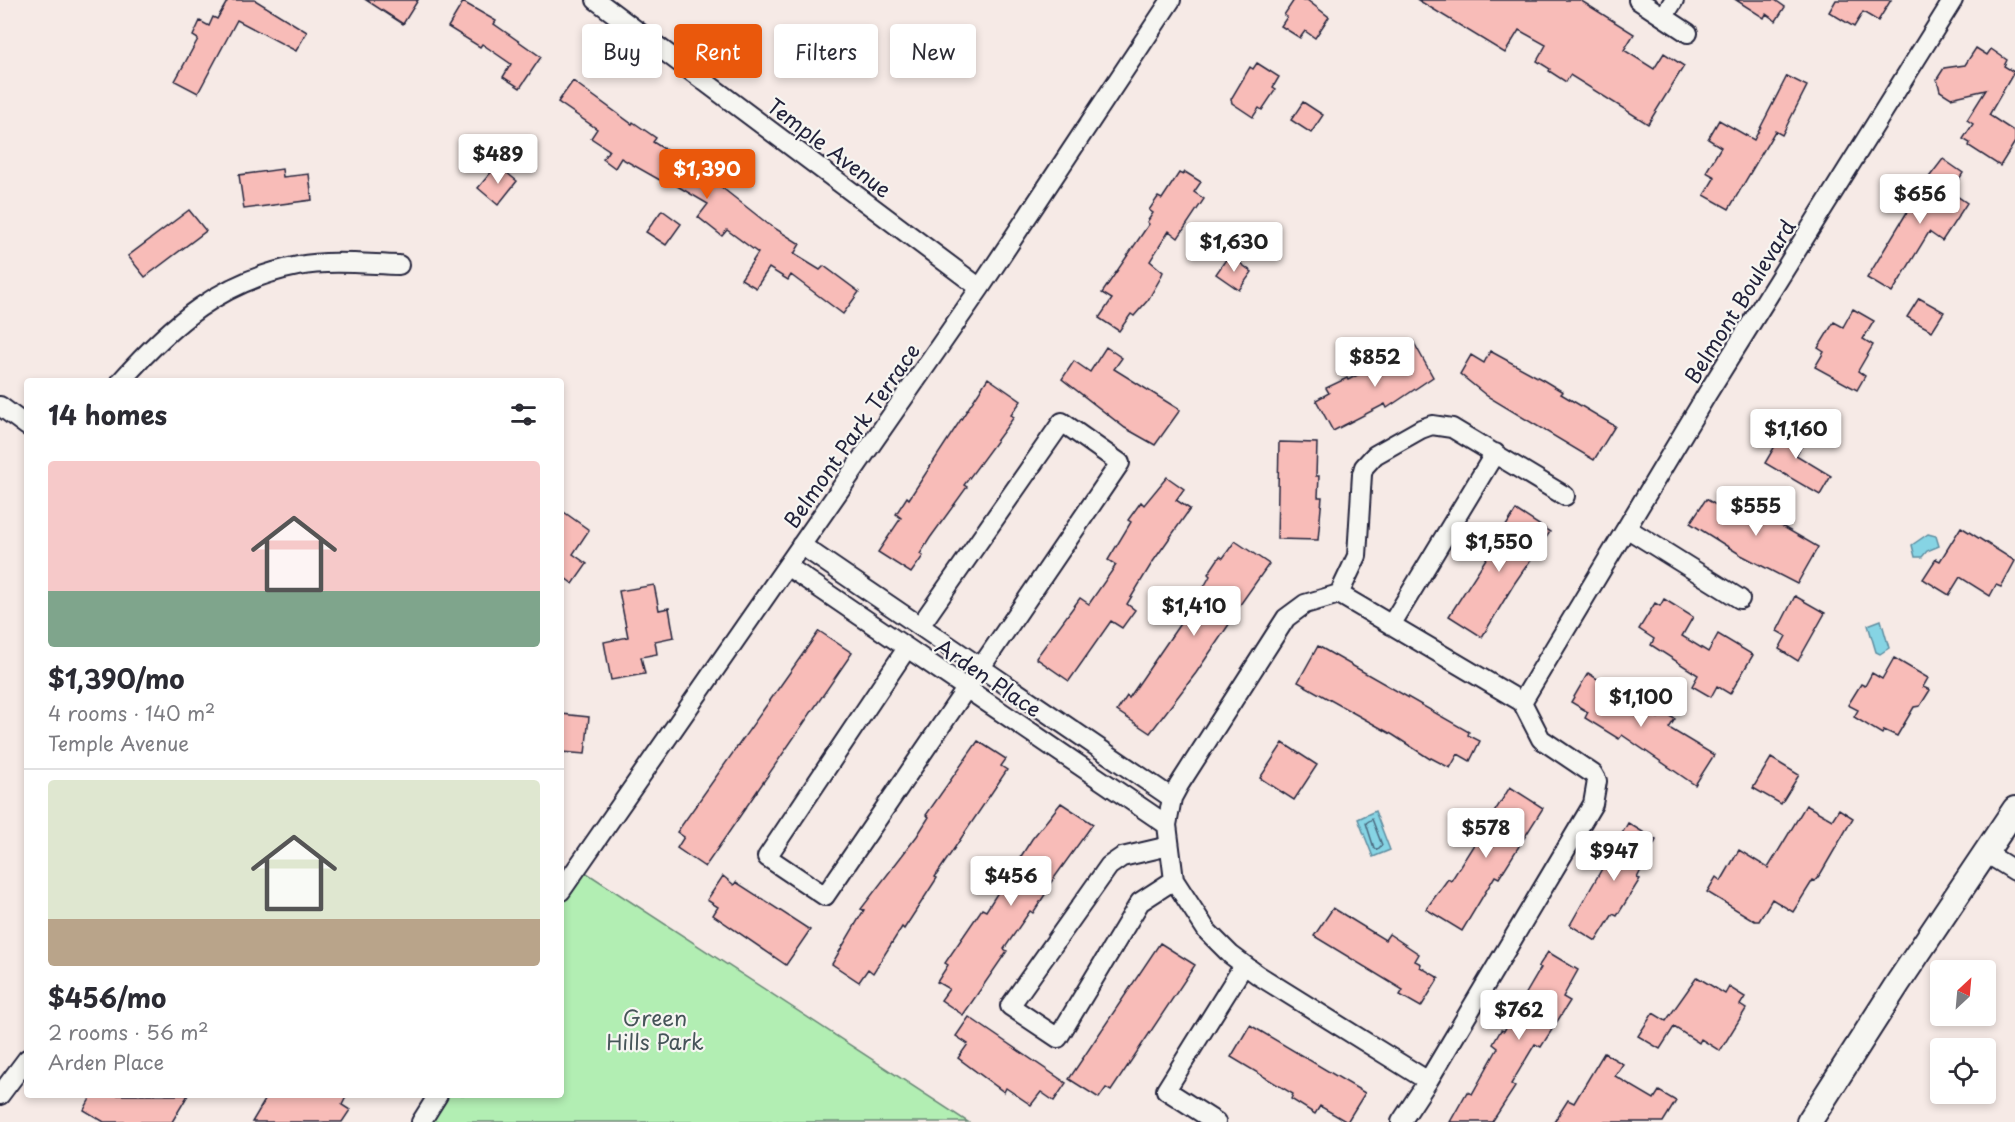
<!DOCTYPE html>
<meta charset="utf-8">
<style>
:root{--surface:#fff;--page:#f7f7f7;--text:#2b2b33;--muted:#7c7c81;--line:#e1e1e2;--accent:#ea580c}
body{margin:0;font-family:"Playpen Sans",sans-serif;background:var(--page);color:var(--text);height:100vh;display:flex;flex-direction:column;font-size:22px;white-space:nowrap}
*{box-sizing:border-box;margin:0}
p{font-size:20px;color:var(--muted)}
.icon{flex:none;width:33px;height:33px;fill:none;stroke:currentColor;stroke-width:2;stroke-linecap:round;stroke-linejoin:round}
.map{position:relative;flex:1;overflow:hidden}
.panel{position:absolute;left:24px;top:378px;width:540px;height:720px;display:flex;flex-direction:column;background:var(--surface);border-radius:6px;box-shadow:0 3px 9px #0003}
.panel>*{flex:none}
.banner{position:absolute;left:582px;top:24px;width:570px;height:54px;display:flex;gap:12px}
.needle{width:39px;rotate:26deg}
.fabs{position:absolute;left:1930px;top:960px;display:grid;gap:12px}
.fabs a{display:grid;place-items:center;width:66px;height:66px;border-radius:6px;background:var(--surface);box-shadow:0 3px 9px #0003;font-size:30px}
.price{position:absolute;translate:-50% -51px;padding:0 14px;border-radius:6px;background:#fff;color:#222;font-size:20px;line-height:39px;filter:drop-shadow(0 2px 3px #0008)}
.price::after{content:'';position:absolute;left:50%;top:36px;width:18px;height:14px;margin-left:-9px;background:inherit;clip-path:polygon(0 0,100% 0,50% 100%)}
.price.on{background:var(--accent);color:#fff}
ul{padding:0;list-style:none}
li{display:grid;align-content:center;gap:12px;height:318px;padding:0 24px}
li+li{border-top:2px solid var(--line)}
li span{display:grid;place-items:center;height:186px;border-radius:6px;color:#555}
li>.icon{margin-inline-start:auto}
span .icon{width:108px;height:108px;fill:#fffc;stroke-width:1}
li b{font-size:26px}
h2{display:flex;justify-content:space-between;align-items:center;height:72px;padding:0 24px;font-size:26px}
.tag{padding:0 21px;border-radius:6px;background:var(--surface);box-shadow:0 3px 9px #0003;font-size:21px;line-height:54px}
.tag.on{background:var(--accent);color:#fff}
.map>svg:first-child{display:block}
</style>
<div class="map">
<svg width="2015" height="1122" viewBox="0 0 2015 1122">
<rect width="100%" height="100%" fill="#f6eae6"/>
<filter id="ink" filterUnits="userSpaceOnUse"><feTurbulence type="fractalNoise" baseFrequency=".0167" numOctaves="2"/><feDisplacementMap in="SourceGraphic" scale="12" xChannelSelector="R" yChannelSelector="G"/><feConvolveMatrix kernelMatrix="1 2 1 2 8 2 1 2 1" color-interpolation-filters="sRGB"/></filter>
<g filter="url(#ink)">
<!-- green -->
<path fill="#b2eeb3" stroke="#6a8877" stroke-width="1.5" d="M576,866L968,1122H422L438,1095H561V891Z"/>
<!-- water -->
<path fill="#86d4e4" stroke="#5e8da0" stroke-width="1.5" d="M1928,534L1936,536L1939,546L1927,551L1922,557H1915L1912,545Z
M1881,620L1889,648L1880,654L1876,652L1868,625Z
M1375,811L1390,850L1373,857L1358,819Z"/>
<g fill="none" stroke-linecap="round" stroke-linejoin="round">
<!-- shore -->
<path stroke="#4a697f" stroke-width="1.5" d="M1372,819L1382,845L1377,850L1374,848L1366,823Z"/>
</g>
<!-- building -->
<path fill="#f8bcb8" stroke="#22223b" stroke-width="1.5" d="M228,0H255L307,32L296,51L237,20L198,93L175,81L198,39L193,36L200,21L209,26L213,17L217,19Z
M366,0H418L403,24Z
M1294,0H1307L1329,17L1315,38L1305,31L1300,38L1281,26L1287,17L1284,15Z
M1418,0H1580L1634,34L1624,50L1654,69L1664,53L1684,66L1648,124L1570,75L1566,82L1549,71L1550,69L1537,61L1546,45L1519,30L1505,53Z
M1736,0H1775L1785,7L1776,21L1766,14L1764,18Z
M1836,0H1891L1878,21L1863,12L1854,27L1829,12Z
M463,2L496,21L494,24L541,57L520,88L503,77L511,64L482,44L480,47L448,27Z
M1976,48L1987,55L1991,49L2007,60L2004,66L2014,72L1989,115L2015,132V142L2000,166L1969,146L1970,143L1963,139L1973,124L1967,120L1986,90L1951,98L1940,91L1937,79L1944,68L1965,65Z
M1257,63L1279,77L1273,87L1276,89L1262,110L1259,108L1253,117L1232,103L1231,99L1250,67L1253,69Z
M1787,76L1807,86L1782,135L1775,131L1729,209L1704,195L1715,177L1706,172L1721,147L1708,139L1719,120L1754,140Z
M573,81L632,124L633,122L656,138L653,142L706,175L768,224L800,244L794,254L820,270L824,266L859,292L843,314L791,275L788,280L769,268L756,288L741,279L758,253L727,230L722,236L698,217L708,204L667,180L665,183L621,158L615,168L603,159L609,150L591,138L597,129L558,102Z
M1303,102L1323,115L1311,133L1291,120Z
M1943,159L1963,173L1951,192L1967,203L1942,241L1929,232L1892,293L1867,278L1912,204L1910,202Z
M497,165L517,181L498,205L478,188Z
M282,169L283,177L309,174L312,200L244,209L239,175Z
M1185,172L1201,182L1194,192L1204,199L1178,238L1169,231L1150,261L1163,272L1160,279L1148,300L1134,316L1131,314L1119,331L1099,318L1112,299L1102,293L1149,224L1147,222L1153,213L1149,210L1158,197L1162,199L1179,173L1183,175Z
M189,210L206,231L145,277L128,256Z
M662,210L681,224L666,245L646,232Z
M1229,255L1252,272L1239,290L1216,274Z
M1919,298L1944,312L1932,331L1907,317Z
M1853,309L1874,321L1863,339L1873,345L1858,371L1865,376L1857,390L1815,367L1824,352L1818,348L1834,322L1843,327Z
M1413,341L1433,377L1387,408L1385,404L1333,431L1316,400L1329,393L1326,388L1347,378L1348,380L1367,370L1368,372L1402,354L1399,349Z
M1106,347L1122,358L1114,369L1180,410L1155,445L1125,428L1062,379L1074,361L1090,372Z
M1490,351L1543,380L1563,392L1561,394L1615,426L1594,460L1487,396L1460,374L1471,355L1484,363Z
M988,378L1021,401L1011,415L1014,417L964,485L967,487L930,538L920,554L923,556L911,573L878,552L901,518L896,514L907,497L909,499Z
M1789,422L1809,434L1796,455L1831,476L1820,495L1765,463Z
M1279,442L1317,443L1316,476H1319L1318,497H1322L1318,540L1277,539Z
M1167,477L1184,489L1176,500L1190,509L1152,563L1127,604L1135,610L1122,628L1111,621L1069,681L1036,658L1080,598L1089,604L1116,565L1108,560L1131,522L1128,520L1141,502L1144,505Z
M1730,496L1818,547L1797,584L1741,555L1690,523L1706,499L1716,505L1721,497L1727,501Z
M561,510L589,530L573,554L587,564L573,584L561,575Z
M1516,510L1550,532L1514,584L1482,637L1449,616L1493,548L1490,546L1502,527L1504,529Z
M1961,527L2015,561L2001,587L1996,585L1990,596L1960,577L1949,595L1923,579L1936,559L1940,561Z
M1235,541L1269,564L1232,616L1234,617L1196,673L1150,733L1117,711L1127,696L1129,698L1199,596L1210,576L1208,574L1220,556L1223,558Z
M654,585L659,610L669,608L674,637L655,641L657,654L641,657L645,674L611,680L604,642L628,637L619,591Z
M1795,596L1825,613L1798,661L1779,649L1786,636L1777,631Z
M1664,599L1693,617L1682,636L1708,652L1718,634L1753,655L1730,694L1717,686L1711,697L1692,686L1698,675L1651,645L1654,639L1639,629L1655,603L1660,606Z
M819,631L852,653L705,867L677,848L684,837L677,832Z
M1318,646L1469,732L1468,735L1480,741L1470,761L1458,754L1450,768L1431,758L1430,759L1393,735L1298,682Z
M1894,658L1928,678L1923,687L1930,690L1920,706L1914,707L1897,736L1884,730L1882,734L1854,717L1858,710L1848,705L1861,684L1865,686L1872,673L1882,679Z
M1588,673L1658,718L1662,712L1675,719L1669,728L1714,755L1695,785L1622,735L1619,739L1585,718L1588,712L1571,702Z
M561,714L589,717L585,754L561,752Z
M978,741L1006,759L1001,766L1007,770L935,877L937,878L904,929L902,927L873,973L868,969L859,982L832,964L864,910L861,909L917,836L929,817L926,815Z
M1283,743L1317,765L1294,800L1260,778Z
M1771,758L1799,775L1781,804L1753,788Z
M1510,787L1543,808L1499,878L1495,876L1462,931L1426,909L1448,879L1451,881Z
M1061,803L1093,824L1044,892L1046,893L1033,913L1030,911L1004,949L1007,951L963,1015L941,1000L949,989L937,982L948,965L945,963L982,909L986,911L1032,839Z
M1806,805L1832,820L1839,809L1853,818L1821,873L1815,881L1813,880L1793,912L1772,899L1759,921H1755L1707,892L1716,877L1721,881L1739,850L1768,868Z
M1628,823L1656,840L1637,878L1640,879L1617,916L1613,914L1596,941L1570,925Z
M723,876L734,885L736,882L810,930L786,965L713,915L718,907L707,900Z
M1333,908L1385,940L1389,934L1419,954L1415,961L1421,964L1420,967L1439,978L1421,1007L1400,995L1403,990L1314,936Z
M1160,943L1195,965L1111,1091L1106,1088L1099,1098L1069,1079Z
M1548,952L1578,970L1563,997L1570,1001L1541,1047L1535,1044L1511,1084L1515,1087L1492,1122H1450L1467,1092L1472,1094L1498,1048L1493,1044L1501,1030L1504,1031L1541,968L1538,967Z
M1697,977L1725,994L1729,987L1745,997L1740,1005L1746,1009L1720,1051L1701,1039L1699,1043L1674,1027L1660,1049L1638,1036L1653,1013L1666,1021Z
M969,1017L1066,1083L1054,1101L1041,1092L1031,1105L1006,1088L1004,1092L958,1058L968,1044L956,1036Z
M1250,1025L1365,1093L1347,1122L1320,1106L1315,1114L1291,1099L1293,1094L1231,1057Z
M1604,1053L1623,1064L1615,1076L1654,1099L1659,1091L1676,1101L1663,1122H1554L1568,1100L1574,1103Z
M92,1095H188L172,1122H104L84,1110Z
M268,1095H347L342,1105L350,1110L342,1122H252Z"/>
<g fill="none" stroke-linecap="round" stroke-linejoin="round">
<!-- street casing -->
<g stroke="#22223b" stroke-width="22">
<path id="street" d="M596,0L980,288
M1638,0L1688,33
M1664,16L1674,0
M121,381C172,324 220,281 298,266C331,260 365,264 399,265
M0,406L27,426
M1628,529L1740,599
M801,545L1172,798
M787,566L1167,825
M1339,594L1522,702L1541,739L1593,774L1597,781L1593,804L1428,1081L1258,975L1231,955L1207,931L1174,880L1167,825L1172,798L1179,785L1286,618L1305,604L1339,594L1357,556L1362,474L1364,467L1375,455L1421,429L1432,425L1452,428L1565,496
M1391,625L1495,453
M907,648L767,857L825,896L1120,463L1062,422L920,626
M1522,702L1707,394L1953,0
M1169,846L1122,857L1109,866L1010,1006L1058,1038L1140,902L1174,880
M1986,853L2015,871
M561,891L980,288L1171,0
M0,1095L27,1059
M421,1122L438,1095
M1216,1122L1166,1090L1244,965
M1401,1122L1428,1081"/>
</g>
<!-- secondary casing -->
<g stroke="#22223b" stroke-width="28">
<path id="secondary" d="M1809,1122L1898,983L2015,809"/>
</g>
<!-- street -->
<use href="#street" stroke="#f6f6f2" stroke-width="18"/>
<!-- secondary -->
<use href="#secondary" stroke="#f6f6f2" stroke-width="24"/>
</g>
</g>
<g text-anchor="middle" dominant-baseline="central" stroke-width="4.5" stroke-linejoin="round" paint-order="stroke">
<!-- street labels -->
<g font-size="21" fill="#22223b" stroke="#f6f6f2">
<text transform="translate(830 147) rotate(37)">Temple Avenue</text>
<text transform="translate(1739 301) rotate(-58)">Belmont Boulevard</text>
<text transform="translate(851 435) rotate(-55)">Belmont Park Terrace</text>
<text transform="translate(989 677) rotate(34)">Arden Place</text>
</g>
<!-- park labels -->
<g font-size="21" fill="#465559" stroke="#f6f6f2">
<text x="655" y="1017">Green<tspan x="655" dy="24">Hills Park</tspan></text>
</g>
</g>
</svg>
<div class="fabs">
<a><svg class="needle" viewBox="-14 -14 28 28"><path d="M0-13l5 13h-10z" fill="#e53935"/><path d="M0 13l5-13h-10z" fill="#7c7c81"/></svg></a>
<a><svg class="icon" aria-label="locate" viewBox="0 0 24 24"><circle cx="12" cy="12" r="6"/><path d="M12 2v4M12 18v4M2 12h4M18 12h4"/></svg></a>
</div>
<b class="price" style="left:498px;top:185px">$489</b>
<b class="price on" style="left:707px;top:200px">$1,390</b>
<b class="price" style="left:1920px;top:225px">$656</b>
<b class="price" style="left:1234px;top:273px">$1,630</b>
<b class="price" style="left:1375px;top:388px">$852</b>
<b class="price" style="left:1796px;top:460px">$1,160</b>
<b class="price" style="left:1756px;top:537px">$555</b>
<b class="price" style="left:1499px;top:573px">$1,550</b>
<b class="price" style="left:1194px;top:637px">$1,410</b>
<b class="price" style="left:1641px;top:728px">$1,100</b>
<b class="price" style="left:1486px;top:859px">$578</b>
<b class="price" style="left:1614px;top:882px">$947</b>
<b class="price" style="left:1011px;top:907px">$456</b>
<b class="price" style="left:1519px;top:1041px">$762</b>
<div class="banner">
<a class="tag">Buy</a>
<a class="tag on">Rent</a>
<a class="tag">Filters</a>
<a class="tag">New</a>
</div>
<section class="panel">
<h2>14 homes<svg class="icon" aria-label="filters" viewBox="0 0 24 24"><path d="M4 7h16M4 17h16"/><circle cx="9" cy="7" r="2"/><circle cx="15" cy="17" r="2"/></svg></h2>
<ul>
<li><span style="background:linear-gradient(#f6c9c9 70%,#7fa58c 0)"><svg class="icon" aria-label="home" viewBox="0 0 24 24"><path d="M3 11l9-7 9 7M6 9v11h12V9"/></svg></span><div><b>$1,390/mo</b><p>4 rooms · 140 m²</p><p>Temple Avenue</p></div></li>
<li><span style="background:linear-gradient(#dfe7d0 75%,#b9a48a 0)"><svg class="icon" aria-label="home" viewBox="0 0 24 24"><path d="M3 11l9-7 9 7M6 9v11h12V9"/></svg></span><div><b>$456/mo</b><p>2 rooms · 56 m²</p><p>Arden Place</p></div></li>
</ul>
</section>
</div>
